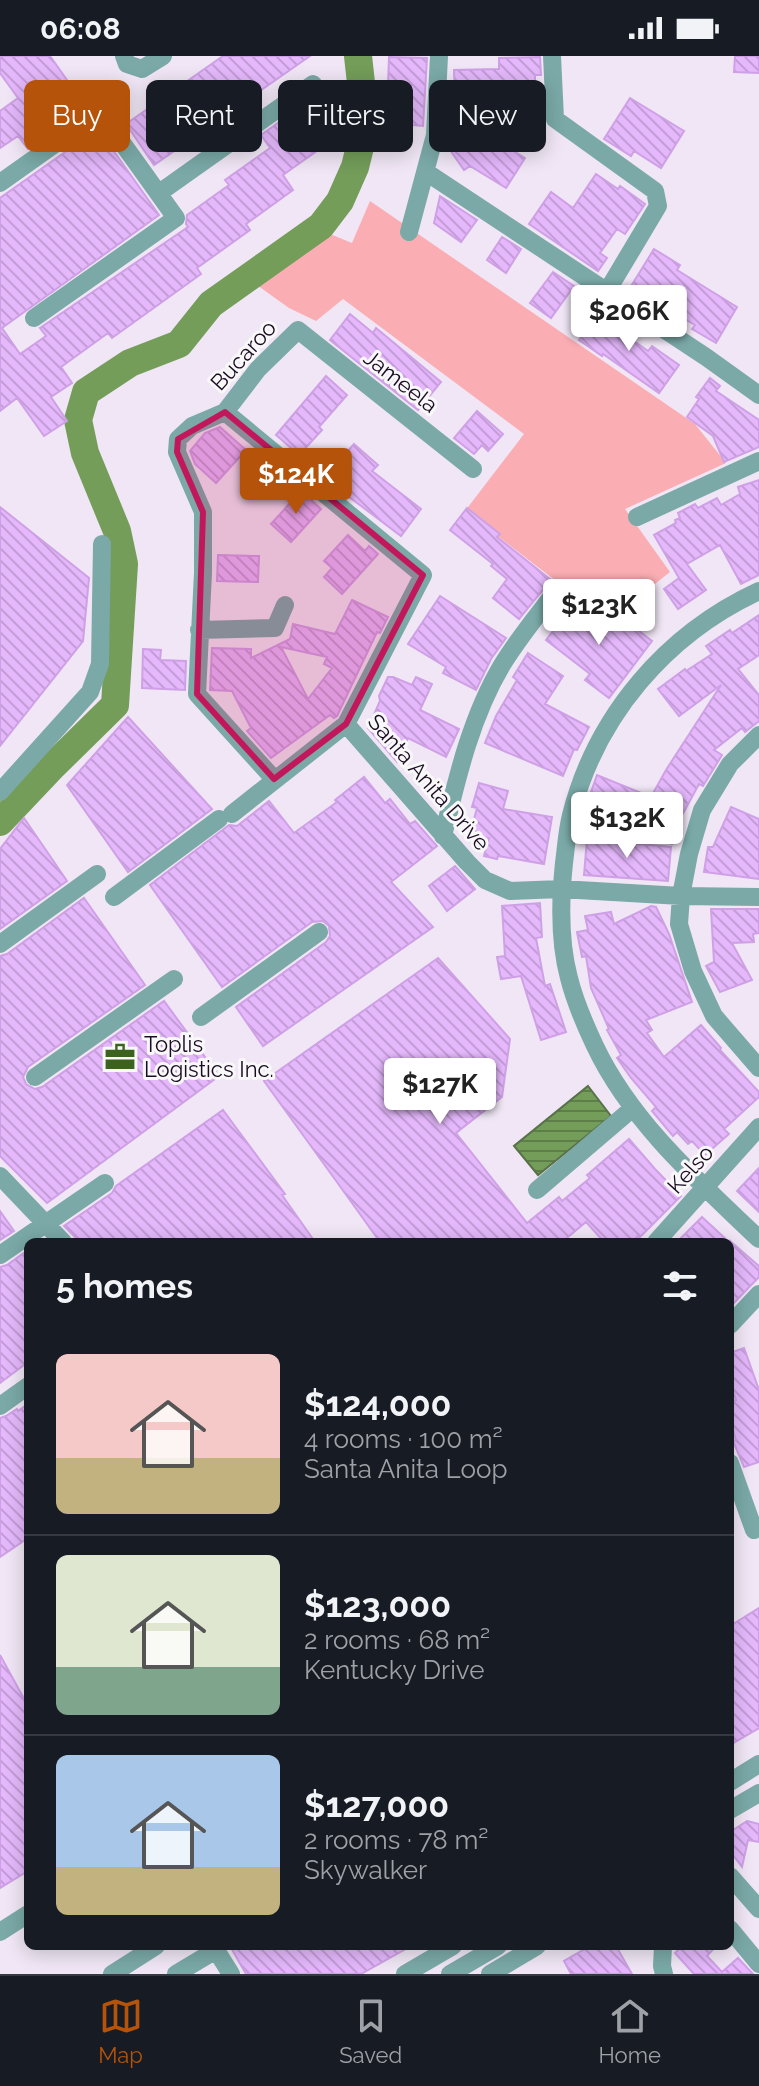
<!DOCTYPE html>
<meta charset="utf-8">
<style>
:root{--surface:#171b24;--page:#242831;--text:#f1f3f6;--muted:#9ea1a6;--line:#363941;--accent:#b45309}
body{margin:0;font-family:Raleway,sans-serif;background:var(--page);color:var(--text);height:100vh;display:flex;flex-direction:column;font-size:30px;white-space:nowrap}
*{box-sizing:border-box;margin:0}
p{font-size:26px;color:var(--muted)}
.icon{flex:none;width:44px;height:44px;fill:none;stroke:currentColor;stroke-width:2;stroke-linecap:round;stroke-linejoin:round}
.map{position:relative;flex:1;overflow:hidden}
.drawer{position:absolute;left:24px;top:1182px;width:710px;height:712px;display:flex;flex-direction:column;background:var(--surface);border-radius:12px;box-shadow:0 4px 20px #0003}
.drawer>*{flex:none}
.guide{position:absolute;left:24px;top:24px;width:712px;height:72px;display:flex;gap:16px}
.price{position:absolute;translate:-50% -68px;padding:0 18px;border-radius:8px;background:#fff;color:#222;font-size:26px;line-height:52px;filter:drop-shadow(0 2px 4px #0008)}
.price::after{content:'';position:absolute;left:50%;top:48px;width:24px;height:18px;margin-left:-12px;background:inherit;clip-path:polygon(0 0,100% 0,50% 100%)}
.price.active{background:var(--accent);color:#fff}
ul{padding:0;list-style:none}
li{display:flex;align-items:center;gap:24px;height:200px;padding:0 32px}
li+li{border-top:2px solid var(--line)}
li span{display:grid;place-items:center;flex:none;width:224px;height:160px;border-radius:12px;color:#555}
li>.icon{margin-inline-start:auto}
span .icon{width:96px;height:96px;fill:#fffc;stroke-width:1}
li b{font-size:34px}
h2{display:flex;justify-content:space-between;align-items:center;height:96px;padding:0 32px;font-size:34px}
.pill{padding:0 28px;border-radius:12px;background:var(--surface);box-shadow:0 4px 20px #0003;font-size:28px;line-height:72px}
.pill.active{background:var(--accent);color:#fff}
.status{display:flex;justify-content:space-between;align-items:center;height:56px;padding:0 40px;background:var(--surface);direction:ltr}
.status svg{height:22px;fill:currentColor}
.tab-bar{display:flex;justify-content:space-around;align-items:center;height:112px;border-top:2px solid var(--line);background:var(--surface);font-size:22px;color:var(--muted)}
.tab-bar a{display:grid;justify-items:center;gap:4px}
.tab-bar .active{color:var(--accent)}
.map>svg:first-child{display:block}
</style>
<div class="status"><b>06:08</b><svg viewBox="0 0 49 12"><path d="M0 12V9h3v3zM5 12V6h3v6zM10 12V3h3v9zM15 12V0h3v12zM26 1h20v11H26zM47 4h2v5h-2z"/></svg></div>
<div class="map">
<svg width="759" height="1918" viewBox="0 0 759 1918">
<defs>
<pattern id="water-rules" width="6" height="5" patternUnits="userSpaceOnUse" patternTransform="scale(2)"><rect width="6" height="5" fill="#739d59"/><path d="M0 2.5h6" fill="none" stroke="#5e7e49"/></pattern>
<pattern id="building-back-hatch" width="6" height="6" patternUnits="userSpaceOnUse" patternTransform="scale(2)"><rect width="6" height="6" fill="#e5b8fc"/><path d="M-1 5l2 2M0 0l6 6M5-1l2 2" fill="none" stroke="#c49dd8"/></pattern>
</defs>
<rect width="100%" height="100%" fill="#f0e6f5"/>
<!-- green -->
<path fill="#faadb3" d="M370,145L695,368L726,407L625,453L670,516L608,565L465,455L524,378L343,243L316,265L289,252L254,227L325,176L352,187Z"/>
<!-- water -->
<path fill="url(#water-rules)" stroke="#597149" stroke-width="2" d="M588,1030L611,1060L538,1119L514,1090Z"/>
<g fill="none" stroke-linecap="round" stroke-linejoin="round">
<!-- river -->
<path stroke="#739d59" stroke-width="28" d="M0,766L53,710L115,649L124,508L117,475L85,397L78,364L86,336L130,307L179,288L211,248L321,170L340,145L355,111L363,79L362,36L358,0"/>
</g>
<!-- building -->
<path fill="url(#building-back-hatch)" stroke="#cfa0e6" stroke-width="2" fill-rule="evenodd" d="M0,0H50L86,51L28,93L18,80L0,92V55L18,42L0,17Z
M223,0H310L154,109L126,68Z
M735,0H759V17L734,16Z
M389,1L427,2L423,70L389,67L393,29H388Z
M540,1L541,19H535V30H498V44H455L454,14L499,13V2Z
M630,42L684,75L661,112L634,95L631,100L604,83Z
M302,50L328,87L283,119L293,134L246,168L250,174L197,212L201,218L112,282L108,277L61,311L72,327L51,341L67,365L44,380L17,342L0,355V142L98,73L159,159L2,272L20,298L46,280L40,272L188,171L186,168L187,159L229,129L225,124L270,92L261,79Z
M477,61L489,76L492,74L502,88L525,102L506,132L470,110L464,114L448,91L457,85L452,80Z
M596,118L618,133L620,130L645,148L625,178L617,173L600,197L607,202L598,215L529,168L551,136L573,152Z
M440,140L477,164L461,186L434,167Z
M502,181L521,193L506,217L487,204Z
M654,193L680,209L677,214L737,251L716,287L692,273L695,269L630,232Z
M553,216L574,230L551,262L530,247Z
M600,255L623,270L620,275L648,295L652,290L679,309L659,337L603,298L602,300L579,284Z
M350,258L373,277L376,272L441,326L418,354L330,284Z
M326,320L347,339L319,371L322,374L299,399L276,379Z
M710,322L720,330L716,335L759,364V391L724,406L713,380L687,361L699,343L696,341Z
M477,355L503,378L488,395L482,389L474,398L454,382Z
M220,371L246,394L216,427L195,408L190,395L205,377Z
M354,388L378,409L372,415L421,453L401,480L324,422Z
M759,424V519L741,528L720,489L687,508L706,534L678,553L664,533L679,522L654,479L676,467L675,464L680,462L678,457L695,448L698,452L717,442L721,449L740,438L738,431Z
M301,435L321,453L291,486L271,468Z
M0,451L89,522L83,585L0,690Z
M467,452L500,478L497,481L551,524L519,563L493,542L507,523L491,510L493,508L450,474Z
M348,479L365,495L369,490L378,498L342,538L324,521L332,512L324,505Z
M218,499L259,500L258,526L217,525Z
M440,540L506,582L491,603L476,634L443,617L446,611L408,588Z
M352,544L388,561L380,577L377,576L337,660L334,662L330,659L271,702L247,675L251,672L232,635L210,634L212,592L251,593V602L290,583L293,568L335,578ZM281,591L327,601L324,608L332,612L308,643Z
M577,544L614,572L622,562L652,585L609,642L585,624L590,618L546,584Z
M759,559V599L738,613L759,639V665L745,676L742,672L714,694L722,699L703,730L699,728L680,763L672,788L585,753L597,719L651,741L666,714L721,629L679,660L658,633L685,613L686,615L712,598L706,590L730,574L732,577Z
M143,593L161,594L160,604L186,605L185,634L142,632Z
M528,597L563,620L545,648L589,671L577,694L574,693L563,720L485,687L496,660L517,624L513,621Z
M388,621H393L412,629L416,621L432,628L420,654L459,673L446,701L408,682L397,706L368,672L380,645L379,640Z
M128,661L212,753L128,816L67,729Z
M364,721L385,747L390,743L410,768L415,765L437,790L391,826L433,871L263,990L236,951L326,886L330,880L329,870L323,865L312,866L222,931L150,829L229,769L237,770L269,745L294,777L337,746L335,744Z
M479,727L508,735L503,753L552,761L544,808L498,800L497,803L484,800L489,782L470,778L477,752L472,751Z
M731,751L759,763V823L704,816L708,791H713Z
M24,762L67,825L0,873V793Z
M587,783L671,791L668,825L584,819Z
M455,810L475,833L447,855L429,830Z
M84,842L145,929L28,1011L23,1021L26,1028L35,1033L42,1031L164,945L219,1020L47,1147L0,1100V900L7,898Z
M540,847L542,881L536,882L545,930L550,928L566,976L541,984L521,920L501,923L497,901L505,900L502,850Z
M651,850L656,851L669,878L692,946L646,964L652,974L647,977L664,1001L701,969L721,992L720,994L759,1036V1041L724,1073L729,1078L705,1099L692,1085L688,1088L677,1076L673,1080L652,1055L656,1051L631,1022L617,1002L621,999L607,974L609,973L591,932L586,900L582,901L577,876L588,874L585,860L611,856L614,868Z
M711,853H759V877L753,878L754,886L732,887L752,924L720,936L706,910L714,906Z
M438,902L510,983L502,1041L456,1077L527,1167L559,1141L562,1145L590,1122L587,1119L629,1083L655,1113L681,1140L639,1182L638,1180L632,1186H604L586,1166L562,1186H380L334,1122L264,1025Z
M223,1054L285,1138L282,1139L315,1186H80L64,1170L112,1137L116,1130Z
M759,1112V1156L737,1135Z
M0,1155L14,1175L0,1184Z
M702,1161L729,1186H677Z
M730,1185L759,1210V1221L730,1251Z
M28,1194V1306L0,1327V1211L7,1209Z
M744,1292L759,1334V1406L744,1411L733,1385L736,1384L730,1366V1346L736,1344L730,1327V1297Z
M28,1348V1482L0,1501V1362L6,1360L17,1353L18,1355Z
M759,1552V1672L730,1689V1570Z
M0,1599L28,1650V1815L0,1832Z
M747,1765L759,1768V1786L748,1784L742,1811L730,1795V1776Z
M230,1890H411L361,1918H246Z
M590,1890H616L632,1918H571L564,1905Z
M682,1890H716L707,1900L722,1916L738,1902L753,1918H694L675,1897Z"/>
<g fill="none" stroke-linecap="round" stroke-linejoin="round">
<!-- minor -->
<path stroke="#7aa9a7" stroke-width="18" d="M124,0L127,8L142,13L163,0
M552,0L555,63L655,135L658,150L606,237
M426,116L706,301L759,339
M0,127L100,56L176,162L34,262
M159,137L313,28
M409,176L435,79L439,0
M225,356L423,519L346,668L232,758
M225,356L192,370L178,383L177,396L203,456V517L197,638L274,723
M225,356L258,313L298,274L473,413
M637,461L759,405
M759,535C666,578 596,660 571,759C567,775 566,792 564,807C560,845 559,885 569,922C574,942 586,971 595,990C631,1066 699,1126 759,1183
M199,574L275,572L285,549
M346,668L467,806L485,824L510,835L561,833L681,840L759,841
M759,679L730,708L702,754L689,798L681,840L679,868L693,915L714,960L759,1012
M0,736L90,636L100,608L102,488
M443,780C457,722 471,661 502,609C518,583 538,558 557,534
M114,841L219,763
M0,888L97,818
M201,961L319,876
M35,1021L174,923
M0,1120L63,1186
M537,1134L633,1052
M656,1186L759,1071
M0,1199L105,1127
M730,1269L759,1238
M0,1350L28,1330
M730,1407L754,1474L759,1471
M730,1726L759,1708
M730,1754L759,1737
M730,1820L759,1853
M730,1873L759,1908
M0,1876L28,1858
M663,1890L662,1910L664,1918
M112,1918L156,1890
M176,1918L216,1894L231,1918
M405,1918L453,1890
M450,1918L498,1890
M490,1918L537,1890"/>
</g>
<!-- marked area -->
<path fill="#c2185b" fill-opacity="0.2" stroke="#c2185b" stroke-width="6" stroke-linejoin="round" d="M225,356L423,519L346,668L274,723L197,638L203,456L177,396L178,383Z"/>
<!-- icons -->
<defs>
<g id="office-bare" transform="scale(2.4)"><path d="M-6-3h4V-5.5h4V-3h4V5H-6ZM-1-4.5V-3h2v-1.5ZM-6 0V1H6V0Z" fill="#3b631d" stroke="#f8f8f8" stroke-width="2.5" paint-order="stroke"/></g>
</defs>
<g fill-rule="evenodd">
<use href="#office-bare" x="120" y="1001"/>
</g>
<g text-anchor="middle" dominant-baseline="central" stroke-width="6" stroke-linejoin="round" paint-order="stroke">
<!-- street labels -->
<g font-size="22" fill="#1b0a23" stroke="#f8f8f8">
<text transform="translate(243 299) rotate(-48)">Bucaroo</text>
<text transform="translate(401 325) rotate(38)">Jameela</text>
<text transform="translate(429 726) rotate(49)">Santa Anita Drive</text>
<text transform="translate(690 1113) rotate(-48)">Kelso</text>
</g>
<!-- poi labels -->
<g font-size="22" fill="#1b0a23" stroke="#f8f8f8" text-anchor="start">
<text x="144" y="988">Toplis<tspan x="144" dy="25">Logistics Inc.</tspan></text>
</g>
</g>
</svg>
<b class="price" style="left:629px;top:297px">$206K</b>
<b class="price active" style="left:296px;top:460px">$124K</b>
<b class="price" style="left:599px;top:591px">$123K</b>
<b class="price" style="left:627px;top:804px">$132K</b>
<b class="price" style="left:440px;top:1070px">$127K</b>
<div class="guide">
<a class="pill active">Buy</a>
<a class="pill">Rent</a>
<a class="pill">Filters</a>
<a class="pill">New</a>
</div>
<section class="drawer">
<h2>5 homes<svg class="icon" aria-label="filters" viewBox="0 0 24 24"><path d="M4 7h16M4 17h16"/><circle cx="9" cy="7" r="2"/><circle cx="15" cy="17" r="2"/></svg></h2>
<ul>
<li><span style="background:linear-gradient(#f6c9c9 65%,#c2b280 0)"><svg class="icon" aria-label="home" viewBox="0 0 24 24"><path d="M3 11l9-7 9 7M6 9v11h12V9"/></svg></span><div><b>$124,000</b><p>4 rooms · 100 m²</p><p>Santa Anita Loop</p></div></li>
<li><span style="background:linear-gradient(#dfe7d0 70%,#7fa58c 0)"><svg class="icon" aria-label="home" viewBox="0 0 24 24"><path d="M3 11l9-7 9 7M6 9v11h12V9"/></svg></span><div><b>$123,000</b><p>2 rooms · 68 m²</p><p>Kentucky Drive</p></div></li>
<li><span style="background:linear-gradient(#a9c7e8 70%,#c2b280 0)"><svg class="icon" aria-label="home" viewBox="0 0 24 24"><path d="M3 11l9-7 9 7M6 9v11h12V9"/></svg></span><div><b>$127,000</b><p>2 rooms · 78 m²</p><p>Skywalker</p></div></li>
</ul>
</section>
</div>
<nav class="tab-bar">
<a class="active"><svg class="icon" aria-label="map" viewBox="0 0 24 24"><path d="M3 6l6-2 6 2 6-2v14l-6 2-6-2-6 2zM9 4v14M15 6v14"/></svg>Map</a>
<a><svg class="icon" aria-label="saved" viewBox="0 0 24 24"><path d="M7 4h10v16l-5-4-5 4z"/></svg>Saved</a>
<a><svg class="icon" aria-label="home" viewBox="0 0 24 24"><path d="M3 11l9-7 9 7M6 9v11h12V9"/></svg>Home</a>
</nav>
